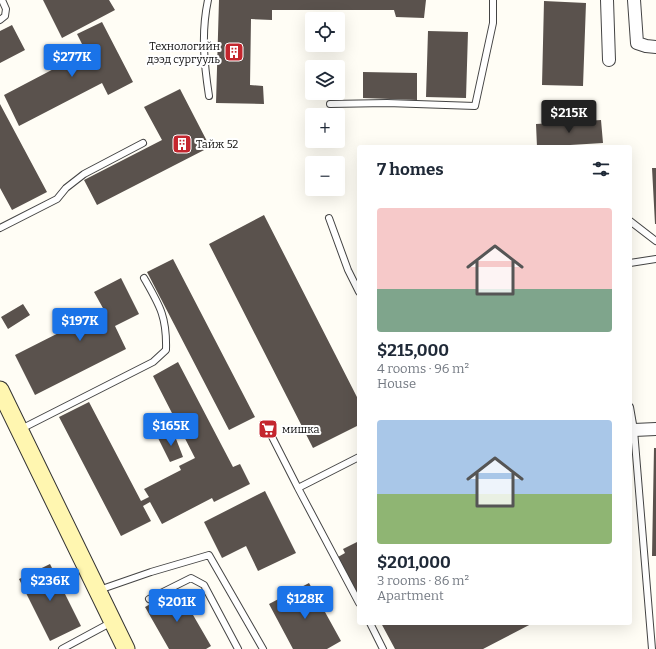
<!DOCTYPE html>
<meta charset="utf-8">
<style>
:root{--surface:#fff;--page:#f6f6f7;--text:#1f2937;--muted:#747a83;--accent:#1a73e8}
body{margin:0;font-family:Bitter,serif;background:var(--page);color:var(--text);height:100vh;display:flex;flex-direction:column;font-size:15px;white-space:nowrap}
*{box-sizing:border-box;margin:0}
p{font-size:13px;color:var(--muted)}
.icon{flex:none;width:22px;height:22px;fill:none;stroke:currentColor;stroke-width:2;stroke-linecap:round;stroke-linejoin:round}
.map{position:relative;flex:1;overflow:hidden}
.panel{position:absolute;left:357px;top:145px;width:275px;height:480px;display:flex;flex-direction:column;background:var(--surface);border-radius:4px;box-shadow:0 4px 16px #0002}
.panel>*{flex:none}
.buttons{position:absolute;left:305px;top:12px;display:grid;gap:8px}
.buttons a{display:grid;place-items:center;width:40px;height:40px;border-radius:4px;background:var(--surface);box-shadow:0 4px 16px #0002;font-size:20px}
.price{position:absolute;translate:-50% -34px;padding:0 9px;border-radius:4px;background:var(--accent);color:#fff;font-size:13px;line-height:26px;filter:drop-shadow(0 1px 2px #0008)}
.price::after{content:'';position:absolute;left:50%;top:24px;width:12px;height:9px;margin-left:-6px;background:inherit;clip-path:polygon(0 0,100% 0,50% 100%)}
.price.selected{background:#222;color:#fff}
ul{padding:0;list-style:none}
li{display:grid;align-content:center;gap:8px;height:212px;padding:0 20px}
li span{display:grid;place-items:center;height:124px;border-radius:4px;color:#555}
li>.icon{margin-inline-start:auto}
span .icon{width:72px;height:72px;fill:#fffc;stroke-width:1}
li b{font-size:17px}
h2{display:flex;justify-content:space-between;align-items:center;height:48px;padding:0 20px;font-size:17px}
.map>svg:first-child{display:block}
</style>
<div class="map">
<svg width="656" height="649" viewBox="0 0 656 649">
<rect width="100%" height="100%" fill="#fffdf5"/>
<!-- building -->
<path fill="#5a524d" d="M43,0H109L115,10L62,38Z
M219,0H426L424,18L396,17L394,10H272V20L251,19L250,85L263,86L264,104L216,103Z
M544,1L586,3L583,86L542,85Z
M102,22L133,82L108,95L102,83L19,126L4,95L86,52L77,34Z
M12,25L25,50L0,63V31Z
M428,31L468,32L466,98L426,97Z
M363,72L417,73V100L363,98Z
M180,89L210,147L97,205L84,180L162,140L144,107Z
M0,104L47,192L12,210L0,188Z
M601,120L603,143L537,147L536,124Z
M652,168H656V224H655Z
M264,215L359,401V425L313,448L209,244Z
M173,259L255,417L229,430L147,272Z
M121,278L139,314L115,326L126,349L35,395L15,355L104,310L94,292Z
M23,304L30,315L8,329L1,317Z
M178,362L233,467L240,464L250,484L214,502L212,498L162,524L150,502L143,506L151,521L121,536L59,417L89,402L141,501L149,497L144,489L181,470L179,466L195,458L153,376Z
M173,431L183,457L170,462L158,438Z
M654,448H656V556H652Z
M265,491L296,553L258,571L246,546L222,558L204,522Z
M359,541V592L356,594L338,557L345,553L343,549Z
M50,564L81,626L50,641L19,579Z
M309,583L341,641L327,649H293L269,604Z
M178,589L211,646L206,649H169L145,607Z
M381,623H533L483,649H395Z"/>
<g fill="none" stroke-linecap="round" stroke-linejoin="round">
<!-- service casing -->
<g stroke="#444" stroke-width="8">
<path id="service" d="M208,0C201,33 204,63 209,96
M0,20L5,16L6,9L2,0
M330,104L387,103L475,106L493,23V0
M329,218L348,270L359,292
M630,221L656,241
M0,228L57,199L66,188L84,174L143,143
M630,263L656,259
M630,407L634,430L652,649
M21,429L153,362L166,350C167,317 160,306 144,278
M268,429L298,488L359,457
M298,488L359,603
M99,590L151,572L209,555L263,649
M149,599L191,578L204,585L238,649
M370,623L383,649
M62,649L112,622"/>
</g>
<!-- minor casing -->
<g stroke="#444" stroke-width="14">
<path id="minor" d="M607,0L609,60
M634,0L637,43L646,46L656,47
M634,430L656,429"/>
</g>
<!-- secondary casing -->
<g stroke="#333" stroke-width="19">
<path id="secondary" d="M0,390L126,649"/>
</g>
<!-- service -->
<use href="#service" stroke="#fff" stroke-width="6"/>
<!-- minor -->
<use href="#minor" stroke="#fff" stroke-width="12"/>
<!-- secondary -->
<use href="#secondary" stroke="#fff6b0" stroke-width="17"/>
</g>
<!-- icons -->
<defs>
<g id="building-square" transform="scale(1)"><rect x="-9" y="-9" width="18" height="18" rx="4" fill="#c4262e" stroke="#fff"/><path d="M-4-6H4V6H1V3H-1V6H-4ZM-2.5-4.3h1.7v1.8h-1.7ZM.8-4.3h1.7v1.8H.8ZM-2.5-1h1.7V.8h-1.7ZM.8-1h1.7V.8H.8Z" fill="#fff"/></g>
<g id="supermarket-square" transform="scale(1)"><rect x="-9" y="-9" width="18" height="18" rx="4" fill="#c4262e" stroke="#fff"/><path d="M-6-5.5h2.5l.6 2H6L4.5 2H-2.5L-4.4-4H-6ZM-1.5 3.2a1.3 1.3 0 1 0 .1 0ZM3 3.2a1.3 1.3 0 1 0 .1 0Z" fill="#fff"/></g>
</defs>
<g fill-rule="evenodd">
<use href="#building-square" x="234" y="52"/>
<use href="#building-square" x="182" y="144"/>
<use href="#supermarket-square" x="268" y="429"/>
</g>
<g text-anchor="middle" dominant-baseline="central" stroke-width="4" stroke-linejoin="round" paint-order="stroke">
<!-- poi labels -->
<g font-size="11" fill="#111" stroke="#fff" text-anchor="start">
<text x="220" y="46" text-anchor="end">Технологийн<tspan x="220" dy="13">дээд сургууль</tspan></text>
<text x="196" y="144">Тайж 52</text>
<text x="282" y="429">мишка</text>
</g>
</g>
</svg>
<div class="buttons">
<a><svg class="icon" aria-label="locate" viewBox="0 0 24 24"><circle cx="12" cy="12" r="6"/><path d="M12 2v4M12 18v4M2 12h4M18 12h4"/></svg></a>
<a><svg class="icon" aria-label="layers" viewBox="0 0 24 24"><path d="M12 4l9 5-9 5-9-5zM3 14l9 5 9-5"/></svg></a>
<a>+</a>
<a>−</a>
</div>
<b class="price" style="left:72px;top:78px">$277K</b>
<b class="price selected" style="left:569px;top:134px">$215K</b>
<b class="price" style="left:80px;top:342px">$197K</b>
<b class="price" style="left:171px;top:447px">$165K</b>
<b class="price" style="left:50px;top:602px">$236K</b>
<b class="price" style="left:305px;top:620px">$128K</b>
<b class="price" style="left:177px;top:623px">$201K</b>
<section class="panel">
<h2>7 homes<svg class="icon" aria-label="filters" viewBox="0 0 24 24"><path d="M4 7h16M4 17h16"/><circle cx="9" cy="7" r="2"/><circle cx="15" cy="17" r="2"/></svg></h2>
<ul>
<li><span style="background:linear-gradient(#f6c9c9 65%,#7fa58c 0)"><svg class="icon" aria-label="home" viewBox="0 0 24 24"><path d="M3 11l9-7 9 7M6 9v11h12V9"/></svg></span><div><b>$215,000</b><p>4 rooms · 96 m²</p><p>House</p></div></li>
<li><span style="background:linear-gradient(#a9c7e8 60%,#8fb573 0)"><svg class="icon" aria-label="home" viewBox="0 0 24 24"><path d="M3 11l9-7 9 7M6 9v11h12V9"/></svg></span><div><b>$201,000</b><p>3 rooms · 86 m²</p><p>Apartment</p></div></li>
</ul>
</section>
</div>
